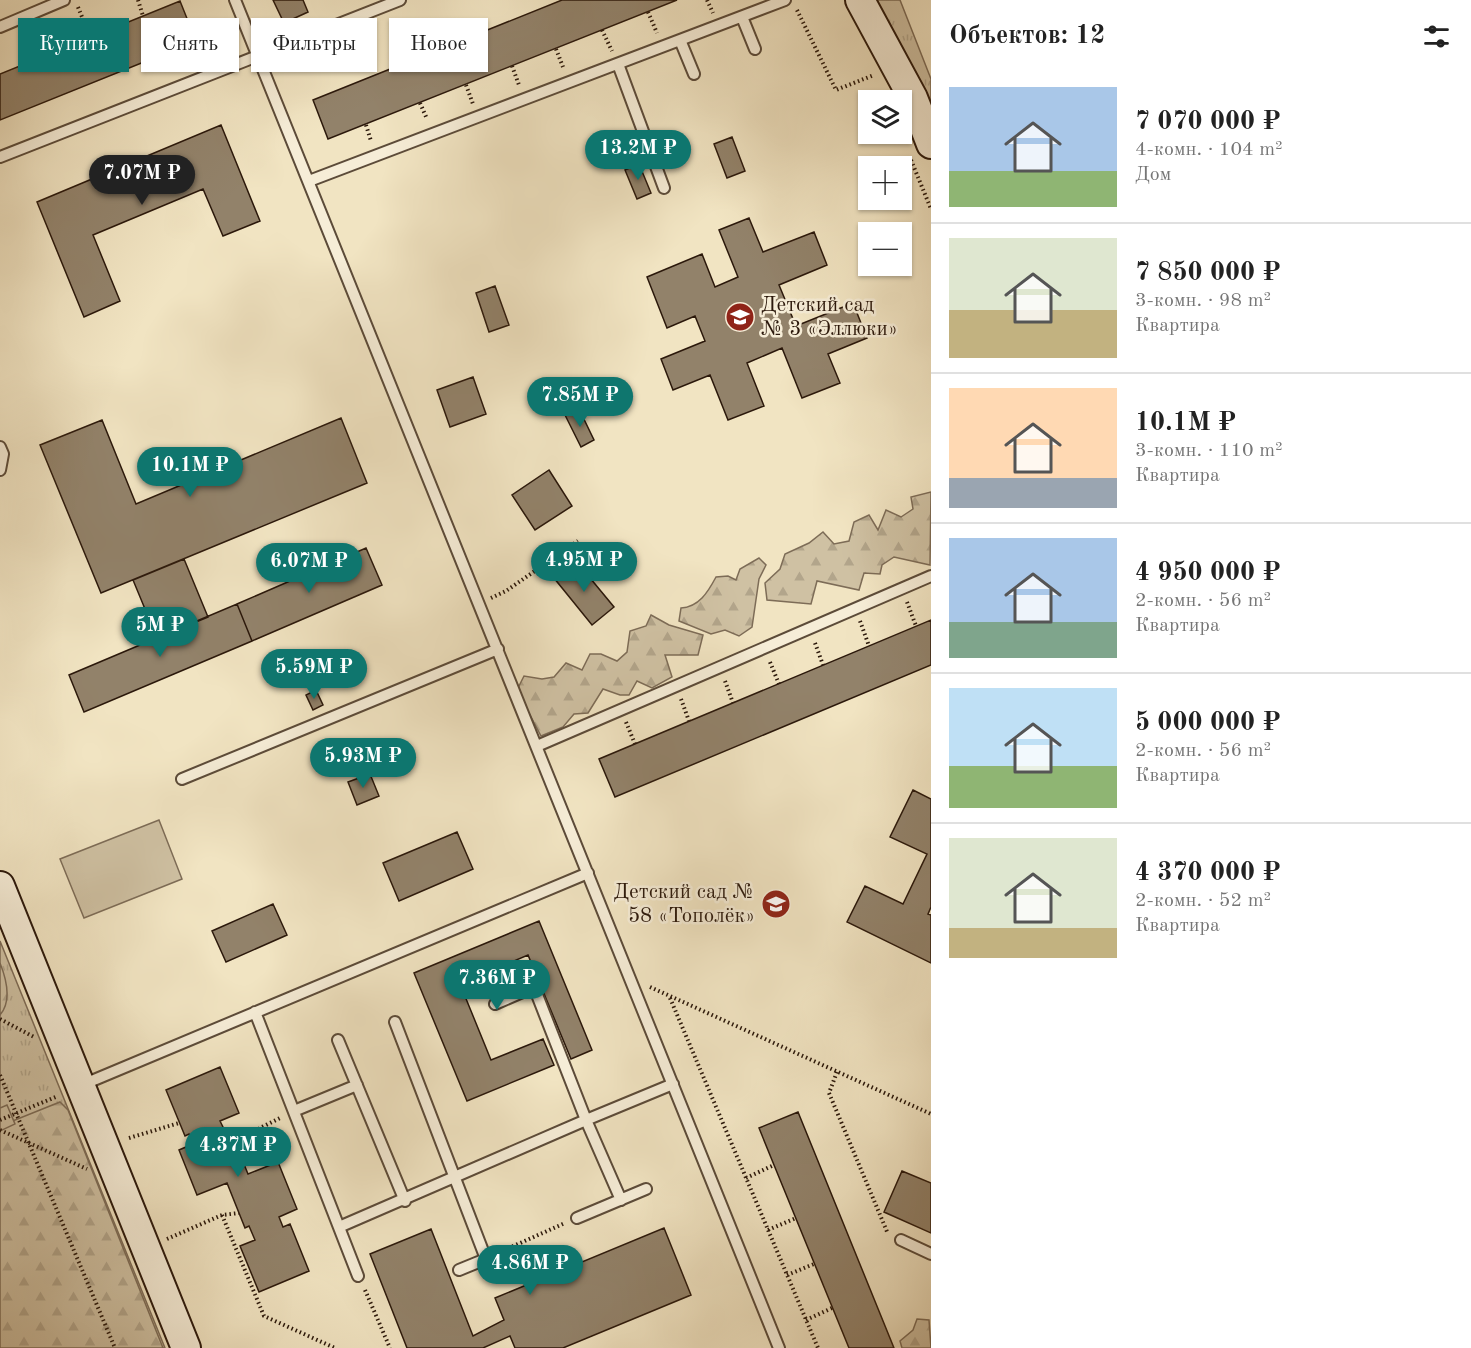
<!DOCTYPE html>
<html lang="ru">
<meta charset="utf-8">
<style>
:root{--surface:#fff;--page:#f6f6f6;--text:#222;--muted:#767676;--line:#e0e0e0;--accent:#0f766e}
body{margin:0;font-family:"Old Standard TT",serif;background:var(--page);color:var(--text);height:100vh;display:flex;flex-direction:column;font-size:22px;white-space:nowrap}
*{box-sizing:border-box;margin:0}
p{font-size:20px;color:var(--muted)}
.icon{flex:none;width:33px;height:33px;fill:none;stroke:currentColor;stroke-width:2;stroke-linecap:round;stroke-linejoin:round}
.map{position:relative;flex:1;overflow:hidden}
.details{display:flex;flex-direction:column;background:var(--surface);width:540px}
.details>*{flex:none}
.hud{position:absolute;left:18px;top:18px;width:570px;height:54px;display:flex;gap:12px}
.buttons{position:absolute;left:858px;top:90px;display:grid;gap:12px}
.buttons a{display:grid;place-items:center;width:54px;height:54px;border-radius:0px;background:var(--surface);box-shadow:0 2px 4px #0004;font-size:30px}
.price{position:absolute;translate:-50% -51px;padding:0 14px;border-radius:21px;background:var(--accent);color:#fff;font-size:20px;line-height:39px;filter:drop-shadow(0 2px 3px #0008)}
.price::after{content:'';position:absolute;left:50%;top:36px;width:18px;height:14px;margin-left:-9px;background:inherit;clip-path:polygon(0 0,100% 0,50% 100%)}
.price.current{background:#222;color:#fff}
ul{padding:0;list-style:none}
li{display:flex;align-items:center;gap:18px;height:150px;padding:0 18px}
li+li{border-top:2px solid var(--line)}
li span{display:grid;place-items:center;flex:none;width:168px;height:120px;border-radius:0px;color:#555}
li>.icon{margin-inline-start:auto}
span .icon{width:72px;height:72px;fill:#fffc;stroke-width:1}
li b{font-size:26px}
h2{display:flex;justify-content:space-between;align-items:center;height:72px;padding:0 18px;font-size:26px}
.tag{padding:0 21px;border-radius:0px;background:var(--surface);box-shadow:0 2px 4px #0004;font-size:21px;line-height:54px}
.tag.current{background:var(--accent);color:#fff}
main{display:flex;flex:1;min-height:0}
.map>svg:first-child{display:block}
</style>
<main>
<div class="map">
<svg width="931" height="1348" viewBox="0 0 931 1348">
<defs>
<pattern id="grass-tufts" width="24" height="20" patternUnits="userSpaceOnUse" patternTransform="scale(1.5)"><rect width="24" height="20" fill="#cfc1a3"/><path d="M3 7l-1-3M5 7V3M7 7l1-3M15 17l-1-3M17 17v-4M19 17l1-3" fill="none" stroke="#b2a58b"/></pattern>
<pattern id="forest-firs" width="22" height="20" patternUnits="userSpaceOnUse" patternTransform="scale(1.5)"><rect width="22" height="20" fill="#cfc1a3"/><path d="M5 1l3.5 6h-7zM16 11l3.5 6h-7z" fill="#b2a58b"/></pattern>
</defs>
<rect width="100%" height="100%" fill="#f1e4c2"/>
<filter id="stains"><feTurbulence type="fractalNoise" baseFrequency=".00333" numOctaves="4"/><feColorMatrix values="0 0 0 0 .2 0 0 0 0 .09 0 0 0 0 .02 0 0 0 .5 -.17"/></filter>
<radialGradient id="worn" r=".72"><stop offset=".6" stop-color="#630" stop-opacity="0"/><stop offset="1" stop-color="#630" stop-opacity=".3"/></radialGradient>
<!-- grass -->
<path fill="url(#grass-tufts)" stroke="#7d6c57" stroke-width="1.5" d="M875,0H900L931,79V110Z
M0,941L165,1348H0Z"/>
<!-- forest -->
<path fill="url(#forest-firs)" stroke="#7d6c57" stroke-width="1.5" d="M931,492L930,565L894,557L882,565L880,574L864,573L859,590L817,581L811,604L767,600L765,583L780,569L785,554L809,543L823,532L834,544L849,541L854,522L869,515L878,530L886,510L901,517L913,509L911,497Z
M759,558L766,565L759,579L752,627L739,636L725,630L711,634L679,621L681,608C699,607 708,592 716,577L728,576L736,580L740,569Z
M651,615L669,625L703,635L698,655H665L672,677L652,688L637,681L629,695H620L603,689L588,713L574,714L563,727L541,736L517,690L524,676L542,679L554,677L566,663L582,670L590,654H601L617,661L627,652L630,631L646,626Z
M0,963C6,978 12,1001 0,1015Z
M60,1102L68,1110L163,1348H0V1126Z
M917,1319L929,1320L931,1348H902L900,1341L913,1330Z"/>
<!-- garden -->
<path fill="#cfc1a3" stroke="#7d6c57" stroke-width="1.5" d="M159,820L182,879L84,918L60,859Z
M7,1105L15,1124L0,1131V1108Z"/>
<!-- building -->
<path fill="#92826a" stroke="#2b180b" stroke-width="1.5" d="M273,0H303L308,12L284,23Z
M562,0H677L328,139L313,100Z
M180,1L196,41L0,120V74Z
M221,125L260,221L223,236L203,189L93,235L120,301L84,317L37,202Z
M732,137L745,171L727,178L714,144Z
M639,164L651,193L637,199L625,170Z
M749,218L763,252L814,232L827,265L779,285L796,326L853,303L867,338L828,354L840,383L802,398L782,348L747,363L764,406L728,420L710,375L673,390L661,359L705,341L695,316L667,328L647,277L702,254L715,287L738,277L719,230Z
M495,286L509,325L489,332L476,293Z
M473,377L486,414L450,427L437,390Z
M579,409L594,440L581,447L565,415Z
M341,418L367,483L101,593L40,445L102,420L136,504Z
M549,470L572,506L535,530L512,495Z
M366,548L382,585L252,641L237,604Z
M184,559L208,617L157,638L133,580Z
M576,561L614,607L592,625L554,578Z
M237,604L252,641L84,712L69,675Z
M931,620V665L615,797L599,759Z
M316,690L323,705L313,710L306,695Z
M370,774L379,796L357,805L348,782Z
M913,790L931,799V907L928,914L931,915V963L847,922L865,886L903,904L927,854L890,837Z
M457,832L473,869L399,901L383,863Z
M273,904L287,935L226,962L212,931Z
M539,921L592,1050L571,1059L528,955L460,984L491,1060L543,1039L554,1065L467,1101L414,973Z
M220,1067L239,1113L220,1121L225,1131L230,1130L248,1174L278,1162L297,1209L279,1217L283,1227L290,1224L309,1271L259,1292L240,1246L255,1240L249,1226L245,1228L227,1183L197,1195L179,1150L193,1144L189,1134L185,1136L166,1090Z
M798,1112L894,1348H849L774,1165L759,1128Z
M902,1171L931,1183V1233L884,1212Z
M664,1228L691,1295L563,1348H515L510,1336L483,1348H407L370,1254L431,1229L473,1336L504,1320L495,1298Z"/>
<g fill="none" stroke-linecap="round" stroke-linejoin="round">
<!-- lane casing -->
<g stroke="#5c4b39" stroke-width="14">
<path id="lane" d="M235,0L779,1348
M742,17L755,49
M0,27L64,0
M680,40L694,74
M618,64L664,188
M0,157L400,0
M309,181L785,0
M0,447L3,454L0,470
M537,746L931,576
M182,779L498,649
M255,1012L358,1276
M395,1022L486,1259L459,1270
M338,1040L405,1201
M82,1085L588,873
M294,1111L357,1085
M621,1200L586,1120L673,1084
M577,1218L646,1189
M339,1227L586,1120L534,987L495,1004
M901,1240L931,1254"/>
</g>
<!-- secondary casing -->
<g stroke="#2b180b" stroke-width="32">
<path id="secondary" d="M860,0L913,98L931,144
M0,886L186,1348"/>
</g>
<!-- path -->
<path stroke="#2b180b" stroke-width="4" stroke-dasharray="1.5 3" stroke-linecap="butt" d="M138,0L143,16
M707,0L713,13
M78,7L90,37
M797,10L836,90L874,75
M648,12L657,33
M34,29L45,56
M602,30L612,51
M556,49L563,67
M512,66L519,85
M466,85L473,104
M420,103L427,119
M366,125L371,141
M911,160L931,209
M491,598L506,591L578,541
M907,602L916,626
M860,621L869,646
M815,643L823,665
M770,662L779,684
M725,681L733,703
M681,699L689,721
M626,722L635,744
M650,987L931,1114
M670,998L818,1348
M0,1019L34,1037
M837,1072L829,1093L888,1234
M0,1075L115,1348
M0,1120L58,1096
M0,1130L87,1169
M129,1138L179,1123
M234,1141L280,1118
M746,1178L774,1165
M222,1215L264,1316L335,1348
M768,1230L796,1218
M167,1239L222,1215L239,1213
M500,1252L565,1223
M787,1275L814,1264
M365,1290L390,1348
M806,1320L832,1308"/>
<!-- lane -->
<use href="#lane" stroke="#f6edd7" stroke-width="10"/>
<!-- secondary -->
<use href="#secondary" stroke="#f6edd7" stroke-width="28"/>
</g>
<!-- icons -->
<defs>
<g id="school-disc" transform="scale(1.5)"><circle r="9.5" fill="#8f2418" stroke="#f6edd7"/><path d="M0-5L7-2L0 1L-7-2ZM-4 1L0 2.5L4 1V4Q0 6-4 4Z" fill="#fff"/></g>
</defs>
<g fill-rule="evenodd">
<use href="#school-disc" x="740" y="317"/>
<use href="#school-disc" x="776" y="904"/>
</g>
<g text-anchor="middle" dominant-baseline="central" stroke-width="5" stroke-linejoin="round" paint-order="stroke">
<!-- poi labels -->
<g font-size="21" fill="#2b180b" stroke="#f6edd7" text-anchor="start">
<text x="761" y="305">Детский сад<tspan x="761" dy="24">№ 3 «Эллюки»</tspan></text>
<text x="755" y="892" text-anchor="end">Детский сад №<tspan x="755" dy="24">58 «Тополёк»</tspan></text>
</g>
</g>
<rect width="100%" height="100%" filter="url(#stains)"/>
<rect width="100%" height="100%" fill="url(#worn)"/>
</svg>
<div class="buttons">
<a><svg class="icon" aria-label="layers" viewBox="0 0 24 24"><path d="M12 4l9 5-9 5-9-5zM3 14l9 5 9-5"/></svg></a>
<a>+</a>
<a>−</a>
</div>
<b class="price" style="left:638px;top:181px">13.2M ₽</b>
<b class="price current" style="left:142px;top:206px">7.07M ₽</b>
<b class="price" style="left:580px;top:428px">7.85M ₽</b>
<b class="price" style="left:190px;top:498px">10.1M ₽</b>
<b class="price" style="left:584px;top:593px">4.95M ₽</b>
<b class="price" style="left:309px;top:594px">6.07M ₽</b>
<b class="price" style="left:160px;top:658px">5M ₽</b>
<b class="price" style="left:314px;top:700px">5.59M ₽</b>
<b class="price" style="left:363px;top:789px">5.93M ₽</b>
<b class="price" style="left:497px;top:1011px">7.36M ₽</b>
<b class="price" style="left:238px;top:1178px">4.37M ₽</b>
<b class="price" style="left:530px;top:1296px">4.86M ₽</b>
<div class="hud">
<a class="tag current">Купить</a>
<a class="tag">Снять</a>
<a class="tag">Фильтры</a>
<a class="tag">Новое</a>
</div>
</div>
<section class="details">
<h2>Объектов: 12<svg class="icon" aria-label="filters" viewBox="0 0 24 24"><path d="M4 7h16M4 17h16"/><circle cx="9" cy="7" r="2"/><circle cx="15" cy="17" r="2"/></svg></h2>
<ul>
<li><span style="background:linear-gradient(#a9c7e8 70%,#8fb573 0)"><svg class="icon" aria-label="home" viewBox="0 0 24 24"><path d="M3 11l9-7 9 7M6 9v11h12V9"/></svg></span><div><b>7 070 000 ₽</b><p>4-комн. · 104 m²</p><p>Дом</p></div></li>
<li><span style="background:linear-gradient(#dfe7d0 60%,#c2b280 0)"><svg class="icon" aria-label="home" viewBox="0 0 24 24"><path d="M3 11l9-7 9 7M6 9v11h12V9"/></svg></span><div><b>7 850 000 ₽</b><p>3-комн. · 98 m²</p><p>Квартира</p></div></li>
<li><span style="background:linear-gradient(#ffd9b3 75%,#9aa5b1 0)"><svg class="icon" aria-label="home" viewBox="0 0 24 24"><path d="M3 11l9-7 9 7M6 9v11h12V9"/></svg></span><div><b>10.1M ₽</b><p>3-комн. · 110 m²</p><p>Квартира</p></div></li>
<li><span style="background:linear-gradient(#a9c7e8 70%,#7fa58c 0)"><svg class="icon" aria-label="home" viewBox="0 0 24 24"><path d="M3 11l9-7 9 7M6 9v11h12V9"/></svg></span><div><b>4 950 000 ₽</b><p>2-комн. · 56 m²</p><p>Квартира</p></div></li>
<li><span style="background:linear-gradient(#bfe0f5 65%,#8fb573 0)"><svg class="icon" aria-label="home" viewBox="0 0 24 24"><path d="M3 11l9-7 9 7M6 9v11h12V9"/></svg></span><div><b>5 000 000 ₽</b><p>2-комн. · 56 m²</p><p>Квартира</p></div></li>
<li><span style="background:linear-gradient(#dfe7d0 75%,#c2b280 0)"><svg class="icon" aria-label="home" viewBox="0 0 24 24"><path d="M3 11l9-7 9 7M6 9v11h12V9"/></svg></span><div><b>4 370 000 ₽</b><p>2-комн. · 52 m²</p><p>Квартира</p></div></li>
</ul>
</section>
</main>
